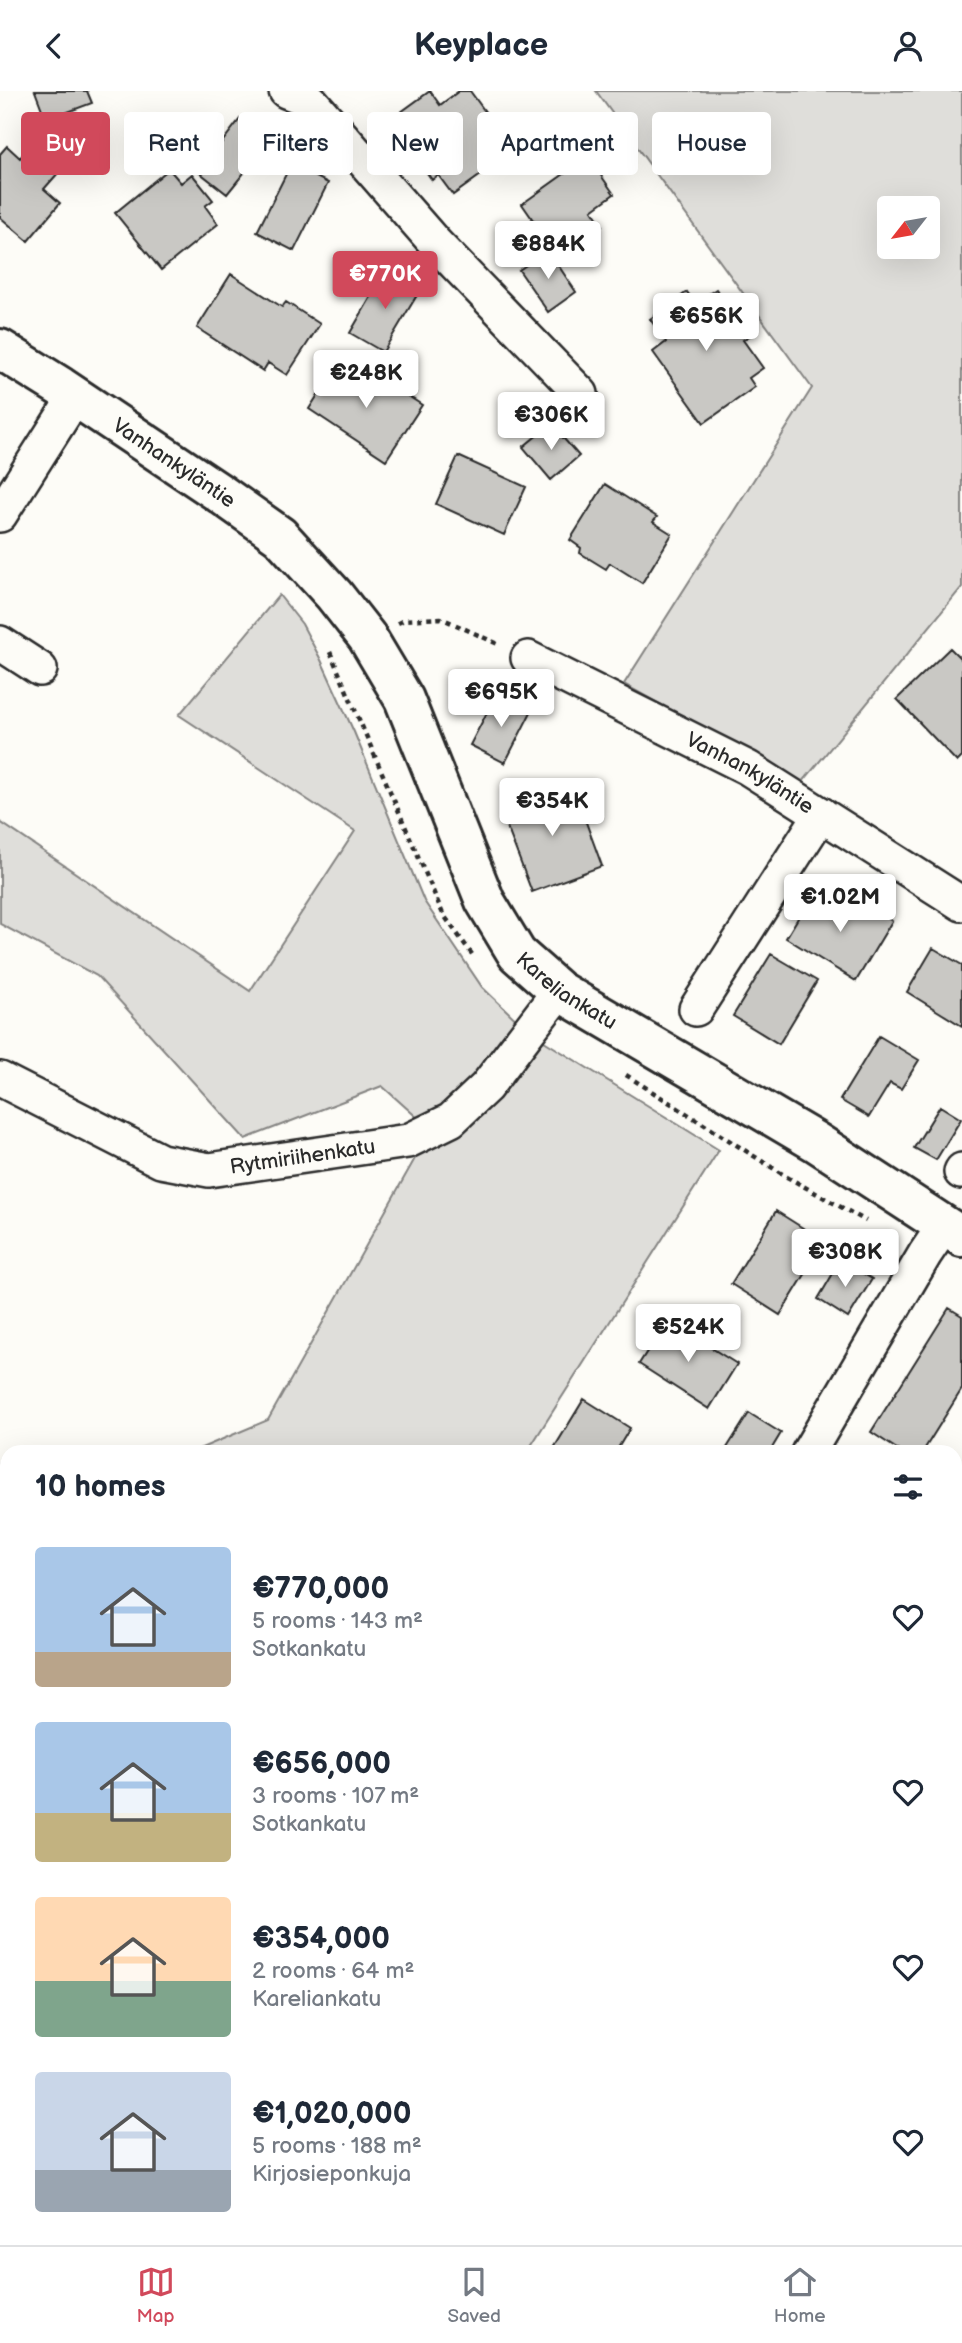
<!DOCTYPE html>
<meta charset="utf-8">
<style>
:root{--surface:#fff;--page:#f6f6f7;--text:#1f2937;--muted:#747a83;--line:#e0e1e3;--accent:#d1495b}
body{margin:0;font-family:"Balsamiq Sans",sans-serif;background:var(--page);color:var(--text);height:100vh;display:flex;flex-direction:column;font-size:26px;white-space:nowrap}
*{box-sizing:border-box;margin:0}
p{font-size:23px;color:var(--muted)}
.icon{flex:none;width:38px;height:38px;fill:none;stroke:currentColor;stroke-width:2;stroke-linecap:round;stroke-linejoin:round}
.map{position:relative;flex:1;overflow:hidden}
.details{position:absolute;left:0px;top:1354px;width:962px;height:800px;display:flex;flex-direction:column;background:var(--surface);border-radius:21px 21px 0 0;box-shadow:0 7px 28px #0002}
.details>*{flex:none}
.guide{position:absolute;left:21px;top:21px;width:920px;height:63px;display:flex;gap:14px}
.needle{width:46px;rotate:239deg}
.buttons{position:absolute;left:877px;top:105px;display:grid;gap:14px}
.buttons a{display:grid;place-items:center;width:63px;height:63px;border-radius:7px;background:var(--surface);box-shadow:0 7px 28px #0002;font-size:35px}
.price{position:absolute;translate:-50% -60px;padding:0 16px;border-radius:7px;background:#fff;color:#222;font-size:23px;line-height:46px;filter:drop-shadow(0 2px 4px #0008)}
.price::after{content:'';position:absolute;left:50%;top:42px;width:21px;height:16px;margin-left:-10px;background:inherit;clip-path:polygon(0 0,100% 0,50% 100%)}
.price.selected{background:var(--accent);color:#fff}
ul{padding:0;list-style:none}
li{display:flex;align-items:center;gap:21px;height:175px;padding:0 35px}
li span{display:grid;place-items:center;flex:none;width:196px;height:140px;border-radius:7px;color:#555}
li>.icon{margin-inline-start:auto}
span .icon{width:84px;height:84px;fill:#fffc;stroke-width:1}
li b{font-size:30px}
h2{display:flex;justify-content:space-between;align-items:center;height:84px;padding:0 35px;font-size:30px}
.pill{padding:0 24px;border-radius:7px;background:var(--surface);box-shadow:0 7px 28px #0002;font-size:24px;line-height:63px}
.pill.selected{background:var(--accent);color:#fff}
header{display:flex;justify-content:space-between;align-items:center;height:91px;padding:0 35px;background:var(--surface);font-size:32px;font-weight:800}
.tabs{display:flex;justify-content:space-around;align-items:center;height:98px;border-top:2px solid var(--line);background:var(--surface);font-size:19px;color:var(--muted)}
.tabs a{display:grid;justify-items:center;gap:4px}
.tabs .selected{color:var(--accent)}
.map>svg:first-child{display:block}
</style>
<header><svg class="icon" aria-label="back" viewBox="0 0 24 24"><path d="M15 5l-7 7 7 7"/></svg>Keyplace<svg class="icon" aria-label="person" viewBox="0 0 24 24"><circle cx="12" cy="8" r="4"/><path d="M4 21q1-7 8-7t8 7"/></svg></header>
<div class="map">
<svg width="962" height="2154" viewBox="0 0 962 2154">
<rect width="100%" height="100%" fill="#fdfcf7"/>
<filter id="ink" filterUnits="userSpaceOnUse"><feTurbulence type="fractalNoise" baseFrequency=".0143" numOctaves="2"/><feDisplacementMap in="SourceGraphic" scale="14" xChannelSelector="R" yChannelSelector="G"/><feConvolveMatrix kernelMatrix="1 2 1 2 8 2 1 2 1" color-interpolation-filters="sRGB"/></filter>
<g filter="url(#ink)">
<!-- green -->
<path fill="#dfdeda" stroke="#858482" stroke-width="2" fill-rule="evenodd" d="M596,0H962V496L802,692L624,593L812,297ZM889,117H928V156H889Z
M279,504L302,533L321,569L354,641L424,810L482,896L528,940L719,1059L527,1361H192L268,1329L431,1039L382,995L245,1048L97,885L0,833V731L250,900L355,740L179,624Z
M0,1368L7,1372V1861L0,1865Z
M962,1799V2154H0V1999L7,1996V2147H956V1800Z"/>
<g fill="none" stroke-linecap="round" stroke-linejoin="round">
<!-- stream -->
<path stroke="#7e7d7b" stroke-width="10" d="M0,1999L7,1996
M956,2134L962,2136"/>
</g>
<!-- building -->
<path fill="#c9c8c4" stroke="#2b2b2b" stroke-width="2" d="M35,0H87L92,12L46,29Z
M430,0L440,14L459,0H470L505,48L487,61L496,73L453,104L438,84L432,89L390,29Z
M240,28L269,51L227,103L199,81Z
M7,55L20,67L29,56L59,81L44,98L60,112L28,150L0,126V63Z
M588,66L614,103L592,119L602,134L558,165L522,113Z
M291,73L328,92L294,160L257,141Z
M169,78L181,92L192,83L213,109L205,115L218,133L161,179L115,122Z
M548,159L576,201L548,221L519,179Z
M386,180L420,199L383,261L350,242Z
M231,183L282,216L286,211L320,233L287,284L268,272L263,280L197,237Z
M716,198L749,245L743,249L763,277L749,287L755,296L704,332L653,261L666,251L650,228L687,201L695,212Z
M339,271L375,295L380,287L422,314L386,369L309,318Z
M551,333L579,365L551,389L523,356Z
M458,365L526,396L504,444L436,413Z
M605,393L657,426L653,431L672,443L642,492L610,472L606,478L580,462L581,457L570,449Z
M950,557L962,569V666L957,671L897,608Z
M496,604L531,621L505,672L470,654Z
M572,693L602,775L532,801L501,720Z
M849,804L892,830L856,890L786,847L810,807L837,823Z
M933,857L962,874V935L907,901Z
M771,863L817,890L779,953L733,925Z
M879,945L919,969L901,998L890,992L869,1026L840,1009Z
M940,1015L961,1028L936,1069L914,1057Z
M776,1120L825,1151L780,1224L731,1193Z
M841,1169L872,1188L848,1227L818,1208Z
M949,1217L962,1225V1298L922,1362H903L871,1341Z
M667,1229L737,1273L709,1318L639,1273Z
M584,1308L630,1337L615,1362H551Z
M749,1322L781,1342L769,1362H727L725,1360Z
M956,1543L962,1547V1577L956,1587Z"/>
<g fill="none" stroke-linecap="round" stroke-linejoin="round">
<!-- minor casing -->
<g stroke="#2b2b2b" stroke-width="38">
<g id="minor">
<path d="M286,0L311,10L436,153L581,303"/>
<path d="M0,424L75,306"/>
<path d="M0,552L40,578"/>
<path id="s1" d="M528,567L748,677L962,813"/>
<path d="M696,918L821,723"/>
<path id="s2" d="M0,988L161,1070L209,1079L408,1050L451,1029L486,996L559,900"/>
<path d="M961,1081L962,1079"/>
<path d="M808,1362L925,1163L944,1135"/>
<path d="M956,1445L962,1450"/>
</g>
</g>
<!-- tertiary casing -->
<g stroke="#2b2b2b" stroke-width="44">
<g id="tertiary">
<path id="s3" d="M0,258L61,296L218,401L280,445L334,504L367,546L404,608L485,810L517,863L559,900L816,1051L962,1146"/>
</g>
</g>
<!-- path -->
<path stroke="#2b2b2b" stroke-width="4.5" stroke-dasharray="5 5" stroke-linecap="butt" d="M398,532L404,529L441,527L498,553
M330,561L443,823L474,866
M626,984L787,1086L866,1130
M0,1638L7,1632
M956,1763H962"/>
<!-- minor -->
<use href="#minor" stroke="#fdfcf7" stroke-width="33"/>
<!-- tertiary -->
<use href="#tertiary" stroke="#fdfcf7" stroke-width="38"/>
</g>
</g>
<g text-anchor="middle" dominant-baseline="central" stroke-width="5" stroke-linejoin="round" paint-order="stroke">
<!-- street labels -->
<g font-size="21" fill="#2b2b2b" stroke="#fdfcf7">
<text stroke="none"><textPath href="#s3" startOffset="208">Vanhankyläntie</textPath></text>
<text stroke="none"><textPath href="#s1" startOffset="250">Vanhankyläntie</textPath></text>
<text stroke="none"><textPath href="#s3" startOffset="884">Kareliankatu</textPath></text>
<text stroke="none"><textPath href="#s2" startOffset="324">Rytmiriihenkatu</textPath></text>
</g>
</g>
</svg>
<div class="buttons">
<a><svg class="needle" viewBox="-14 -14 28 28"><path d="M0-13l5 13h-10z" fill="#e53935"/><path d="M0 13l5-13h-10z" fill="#747a83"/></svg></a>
</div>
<b class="price" style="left:548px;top:190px">€884K</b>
<b class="price selected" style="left:385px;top:220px">€770K</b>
<b class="price" style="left:706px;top:262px">€656K</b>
<b class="price" style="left:366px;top:319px">€248K</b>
<b class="price" style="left:551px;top:361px">€306K</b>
<b class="price" style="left:501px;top:638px">€695K</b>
<b class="price" style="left:552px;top:747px">€354K</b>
<b class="price" style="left:840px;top:843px">€1.02M</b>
<b class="price" style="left:845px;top:1198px">€308K</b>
<b class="price" style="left:688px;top:1273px">€524K</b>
<div class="guide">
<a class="pill selected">Buy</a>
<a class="pill">Rent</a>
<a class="pill">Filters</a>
<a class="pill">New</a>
<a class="pill">Apartment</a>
<a class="pill">House</a>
</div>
<section class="details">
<h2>10 homes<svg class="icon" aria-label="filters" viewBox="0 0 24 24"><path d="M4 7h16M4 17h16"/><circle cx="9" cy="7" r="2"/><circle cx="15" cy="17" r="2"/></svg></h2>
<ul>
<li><span style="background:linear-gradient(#a9c7e8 75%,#b9a48a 0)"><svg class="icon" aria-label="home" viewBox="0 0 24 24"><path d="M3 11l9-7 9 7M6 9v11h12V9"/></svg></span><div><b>€770,000</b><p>5 rooms · 143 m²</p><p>Sotkankatu</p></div><svg class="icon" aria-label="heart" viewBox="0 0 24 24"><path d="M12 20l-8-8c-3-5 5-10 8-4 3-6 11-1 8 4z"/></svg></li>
<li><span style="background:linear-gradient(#a9c7e8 65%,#c2b280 0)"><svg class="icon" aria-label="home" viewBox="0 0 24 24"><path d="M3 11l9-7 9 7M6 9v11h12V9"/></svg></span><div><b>€656,000</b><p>3 rooms · 107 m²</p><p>Sotkankatu</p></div><svg class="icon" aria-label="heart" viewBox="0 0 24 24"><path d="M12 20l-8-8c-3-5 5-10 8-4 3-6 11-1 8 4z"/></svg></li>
<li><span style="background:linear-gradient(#ffd9b3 60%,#7fa58c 0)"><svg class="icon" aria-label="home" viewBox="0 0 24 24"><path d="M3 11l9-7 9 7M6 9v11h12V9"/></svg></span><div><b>€354,000</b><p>2 rooms · 64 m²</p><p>Kareliankatu</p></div><svg class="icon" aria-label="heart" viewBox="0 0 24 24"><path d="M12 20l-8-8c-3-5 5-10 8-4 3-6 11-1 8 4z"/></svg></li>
<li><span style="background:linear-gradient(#c9d6e8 70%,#9aa5b1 0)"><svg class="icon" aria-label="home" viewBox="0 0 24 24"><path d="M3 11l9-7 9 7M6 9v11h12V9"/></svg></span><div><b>€1,020,000</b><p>5 rooms · 188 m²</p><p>Kirjosieponkuja</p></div><svg class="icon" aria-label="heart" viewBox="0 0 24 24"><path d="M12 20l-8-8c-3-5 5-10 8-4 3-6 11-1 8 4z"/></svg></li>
</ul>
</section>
</div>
<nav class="tabs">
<a class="selected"><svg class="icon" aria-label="map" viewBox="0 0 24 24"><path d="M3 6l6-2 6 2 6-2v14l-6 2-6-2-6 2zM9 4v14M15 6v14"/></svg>Map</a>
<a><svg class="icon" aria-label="saved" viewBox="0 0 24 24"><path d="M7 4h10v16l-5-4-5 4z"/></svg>Saved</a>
<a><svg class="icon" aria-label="home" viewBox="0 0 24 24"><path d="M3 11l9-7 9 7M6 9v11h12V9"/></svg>Home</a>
</nav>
